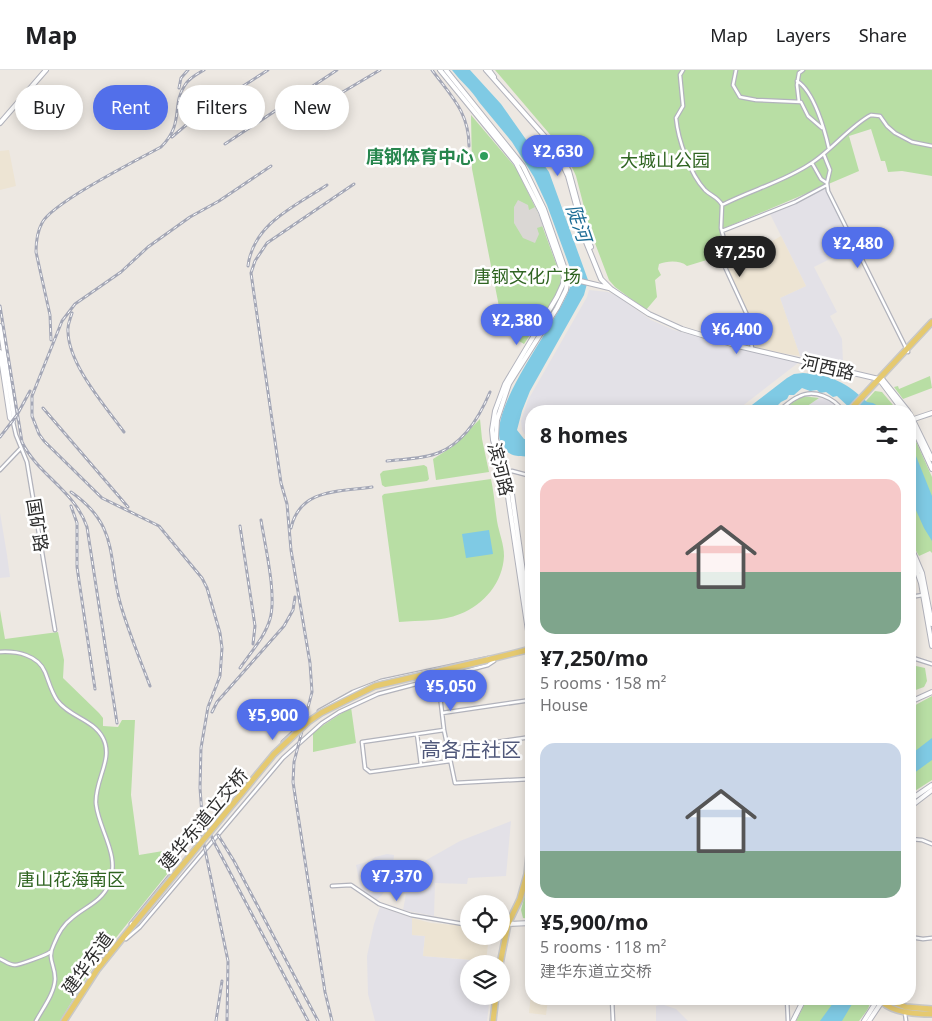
<!DOCTYPE html>
<meta charset="utf-8">
<style>
:root{--surface:#fff;--page:#f2f2f2;--text:#202124;--muted:#757577;--line:#e0e0e0;--accent:#526fea}
body{margin:0;font-family:"Noto Sans","Noto Sans SC",sans-serif;background:var(--page);color:var(--text);height:100vh;display:flex;flex-direction:column;font-size:19px;white-space:nowrap}
*{box-sizing:border-box;margin:0}
p{font-size:16px;color:var(--muted)}
.icon{flex:none;width:28px;height:28px;fill:none;stroke:currentColor;stroke-width:2;stroke-linecap:round;stroke-linejoin:round}
.map{position:relative;flex:1;overflow:hidden}
.side{position:absolute;left:525px;top:335px;width:391px;height:600px;display:flex;flex-direction:column;background:var(--surface);border-radius:20px;box-shadow:0 2px 12px #0003}
.side>*{flex:none}
.hud{position:absolute;left:15px;top:15px;width:435px;height:45px;display:flex;gap:10px}
.buttons{position:absolute;left:460px;top:825px;display:grid;gap:10px}
.buttons a{display:grid;place-items:center;width:50px;height:50px;border-radius:50%;background:var(--surface);box-shadow:0 2px 12px #0003;font-size:25px}
.price{position:absolute;translate:-50% -42px;padding:0 11px;border-radius:18px;background:var(--accent);color:#fff;font-size:16px;line-height:32px;filter:drop-shadow(0 1px 2px #0008)}
.price::after{content:'';position:absolute;left:50%;top:30px;width:15px;height:11px;margin-left:-8px;background:inherit;clip-path:polygon(0 0,100% 0,50% 100%)}
.price.current{background:#222;color:#fff}
ul{padding:0;list-style:none}
li{display:grid;align-content:center;gap:10px;height:265px;padding:0 15px}
li span{display:grid;place-items:center;height:155px;border-radius:15px;color:#555}
li>.icon{margin-inline-start:auto}
span .icon{width:90px;height:90px;fill:#fffc;stroke-width:1}
li b{font-size:21px}
h2{display:flex;justify-content:space-between;align-items:center;height:60px;padding:0 15px;font-size:21px}
.chip{padding:0 18px;border-radius:22px;background:var(--surface);box-shadow:0 2px 12px #0003;font-size:18px;line-height:45px}
.chip.current{background:var(--accent);color:#fff}
header{display:flex;align-items:center;gap:30px;box-sizing:border-box;height:70px;padding:0 25px;background:var(--surface);border-bottom:1px solid var(--line)}
header strong{font-size:24px}
nav{display:flex;gap:28px;margin-inline-start:auto;font-size:18px}
.map>svg:first-child{display:block}
</style>
<header>
<strong>Map</strong>
<nav><a>Map</a><a>Layers</a><a>Share</a></nav>
</header>
<div class="map">
<svg width="932" height="951" viewBox="0 0 932 951">
<rect width="100%" height="100%" fill="#ede8e2"/>
<!-- industrial -->
<path fill="#e3e1e7" d="M823,119L827,120L854,177L814,197L837,242L830,246L842,269L843,294L800,286L780,228L806,216L770,144Z
M589,220L608,222L617,226L651,250L674,260L798,293L736,341H531V365L524,364L522,360L521,351L528,330L587,227Z
M819,328L829,330L841,341H800Z
M0,443L7,485L10,507L0,508Z
M511,751L506,806L468,808L467,814L435,813L434,846L403,840L406,824L391,822L404,805L414,797L460,771Z
M387,784L394,785L393,794L400,795L382,825L375,831L361,820L356,795L370,791L375,787Z
M380,837L412,848V865L425,866L423,886L494,892V894H469V926H490L487,951H375L368,924L367,886L374,854Z
M661,934L676,939L688,951H656V936Z"/>
<!-- education -->
<path fill="#ede4d3" d="M9,80L16,116L0,120V81Z
M781,166L806,216L780,228L800,286L756,279L748,243L724,193L750,184Z
M412,848L431,853L467,856L469,866H489L486,891L423,886L425,866L412,865Z
M531,924V929H548L546,945L529,943Z"/>
<!-- green -->
<path fill="#b8dea4" d="M495,0H932V106L902,101L888,102L885,91H881L871,59L849,66L859,101L720,160L723,185L687,196C680,190 667,191 659,194L658,199L661,205L655,210L657,227L646,240L615,217L609,210L590,160L576,106L565,82Z
M471,45L516,98L536,139L561,207L560,219L524,274L504,262L472,99Z
M930,306L932,318L903,329L894,317L898,316L899,319Z
M875,321L882,322L898,341H857Z
M802,326L819,328L800,341H781Z
M480,349L482,369L489,402L436,410L433,389L452,377Z
M910,358L932,407V483L930,481L919,486L910,470Z
M424,395L427,397L429,409L427,411L385,417L382,415L380,404L383,401Z
M491,409C494,423 495,437 497,451C499,463 504,474 504,486C503,512 484,535 460,544C442,552 419,550 399,552L382,426L384,424Z
M0,540L5,569L58,562L64,590L63,608L99,643L103,648V656L118,657L122,650H135L131,725L139,785L169,780L176,793L94,895L60,951H0Z
M916,596L925,598L927,611L924,617L910,622V615L913,612Z
M932,626V710L910,724V638Z
M351,637L356,673L313,682V662Z
M528,813H531V849L523,848L521,840Z
M807,929H870C871,938 864,944 859,951H796Z"/>
<!-- plaza -->
<path fill="#dad7d4" d="M518,130L528,135L529,140L535,137L541,150L543,156L537,158L539,164L535,173L523,168L514,153V137Z"/>
<!-- water -->
<path fill="#7fcae4" d="M452,0H470L501,34L549,102L588,210L584,225L530,321L522,341L517,360L524,369L531,370V387C525,386 514,387 509,383C467,355 570,243 573,206L547,135L534,107L512,72L479,32C472,20 461,12 452,0Z
M803,303C832,305 847,313 867,332L873,333L886,341H853L837,326L833,327L826,322L820,323L817,320L810,321L802,318L794,325H789L787,329L781,332L776,337L770,338L769,341H744L787,308L794,304Z
M910,371L932,426V471L924,458L910,427Z
M489,460L493,484L466,488L462,464Z
M932,668V690L910,706V685Z
M836,929H855L842,951H820Z"/>
<g fill="none" stroke-linecap="round" stroke-linejoin="round">
<!-- street casing -->
<g stroke="#b2b3bc" stroke-width="5">
<path id="street" d="M683,0L680,5L683,36L676,48C678,70 690,104 705,120C711,126 718,127 722,135C751,120 783,112 810,94C831,81 851,55 871,45L880,46L887,56L895,63L912,72L932,76
M736,0L733,15L740,27L756,30L801,32L808,46L822,58
M797,11C814,21 825,61 829,79
M799,32L797,15L799,3L803,0
M824,85L830,100L827,113L828,121L908,282
M812,93L821,109L827,113
M722,135L721,158L725,173V197L748,247L752,279
M722,161L795,132L827,115
M778,341C784,337 791,330 798,327C814,318 834,328 843,341
M13,352L16,365L27,392L55,560
M0,400L21,378
M506,402L512,401L531,406
M910,527L923,525
M0,582C17,581 38,585 45,602C49,612 51,621 57,630C69,647 93,649 103,668C114,689 94,711 96,734C99,761 121,785 109,814C102,832 84,837 71,849C63,855 58,864 54,874C46,890 56,895 55,910C54,924 43,938 36,951
M910,587L932,594
M438,608L444,660L455,713L531,709
M319,641L353,622L381,611L489,588
M442,643L531,630
M444,660L362,672L365,698L370,702L450,691
M417,664L421,695
M283,672L297,659
M448,679L531,667
M910,769L922,770L932,774
M332,816L351,815L379,834L411,845L469,855
M131,854L170,806
M910,867L923,869L932,868
M126,869L140,857L283,688L322,653L339,642L378,624L488,595L494,591
M0,889C5,891 9,895 15,895C19,895 47,885 50,882
M612,929L613,951
M787,929L788,951
M905,943L906,951"/>
</g>
<!-- secondary casing -->
<g stroke="#b2b3bc" stroke-width="6">
<path id="secondary" d="M440,0L516,93L541,142L564,207L563,214L557,227L505,314L495,341L492,360L493,370L507,420L531,581
M446,0L523,96L544,139L568,208L566,220L557,238L509,314L497,350L496,369L512,424L531,558
M486,0L547,69L560,89L568,106L586,172L601,209L611,219L649,244L682,259L738,276L883,310L908,341
M489,0L494,7
M0,53L46,0
M555,76L569,101L583,153
M585,162L591,177
M568,208L609,218
M0,256L14,347L13,351
M0,282L10,348L13,351
M879,309L903,341
M910,344L932,389
M914,349L932,343
M910,351L932,399
M910,475L922,503L932,554
M910,481L921,513L932,576
M910,632L932,622
M910,730L932,715
M910,737L932,720
M508,854L531,853
M793,951L804,929
M864,951L878,929
M869,951L883,930"/>
</g>
<!-- primary casing -->
<g stroke="#c8c8c8" stroke-width="8">
<path id="primary" d="M849,341L932,252
M487,590L531,579
M500,894L508,854L520,829L527,804L531,766
M880,929C889,943 917,944 932,944
M885,929L906,937L932,939
M64,951L97,900L134,854
M493,951L496,926"/>
</g>
<!-- street -->
<use href="#street" stroke="#fff" stroke-width="2.5"/>
<!-- secondary -->
<use href="#secondary" stroke="#fff" stroke-width="4"/>
<!-- primary -->
<use href="#primary" stroke="#e5c96f" stroke-width="5"/>
<!-- rail casing -->
<g stroke="#a4a7b6" stroke-width="3">
<path id="rail" d="M432,0C451,26 469,42 469,76
M179,18L181,8L188,0
M336,26L380,0
M172,67L198,45L268,0
M225,74L337,0
M271,96L219,131L190,147L148,177L121,202L75,234L62,251L32,326V346L39,364L44,371L102,428L159,456L202,508L207,518L220,563L222,578L220,606L208,637L201,678L200,718L202,745L214,772L308,951
M248,196C253,154 295,136 327,115
M0,236L22,372C38,405 75,421 87,457L117,653
M72,243C70,250 67,255 68,262C69,295 105,336 124,362
M51,270L50,245L36,182C36,172 37,162 42,153C52,133 137,90 161,77C185,53 171,35 185,15C189,8 197,4 204,0
M43,338L128,437
M0,367L17,345L30,321
M387,391C404,389 423,389 438,383C464,373 480,346 490,322
M71,422C120,456 107,488 121,536C129,563 140,589 150,616
M71,436L77,453V497L95,619
M240,456L255,556L253,574
M291,458C300,418 339,422 372,417
M240,598C250,583 265,567 270,549C277,525 265,476 261,450
M212,642L217,632L284,556L293,540L295,527
M200,746L202,765L228,891L227,951
M218,765L234,791L318,951
M216,951L222,911
M332,951L325,922L293,712L294,692L312,622L310,593L291,480L287,434L281,413L251,203L255,191L267,173L354,114"/>
</g>
<!-- rail -->
<use href="#rail" stroke="#fff" stroke-width="1" stroke-dasharray="4" stroke-linecap="butt"/>
<!-- primary-bridge casing -->
<g stroke="#c8c8c8" stroke-width="8" stroke-linecap="butt">
<path id="primary-bridge" d="M134,854L274,684L308,652L321,643L375,616L487,590"/>
</g>
<!-- primary-bridge -->
<use href="#primary-bridge" stroke="#e5c96f" stroke-width="5"/>
</g>
<!-- markers -->
<circle fill="#2e9e5b" stroke="#fff" stroke-width="2" cx="484" cy="86" r="5"/>
<g text-anchor="middle" dominant-baseline="central" stroke-width="5" stroke-linejoin="round" paint-order="stroke">
<!-- leisure labels -->
<g font-size="18" font-weight="bold" fill="#27864d" stroke="#fff" text-anchor="end">
<text x="474" y="86">唐钢体育中心</text>
</g>
<!-- park labels -->
<g font-size="18" fill="#306522" stroke="#fff">
<text x="665" y="90">大城山公园</text>
<text x="527" y="206">唐钢文化广场</text>
<text x="71" y="809">唐山花海南区</text>
</g>
<!-- street labels -->
<g font-size="18" fill="#2d2d2d" stroke="#fff">
<text transform="translate(828 297) rotate(13)">河西路</text>
<text transform="translate(501 399) rotate(76)">滨河路</text>
<text transform="translate(38 455) rotate(81)">国矿路</text>
<text transform="translate(203 749) rotate(-50)">建华东道立交桥</text>
<text transform="translate(87 893) rotate(-54)">建华东道</text>
</g>
<!-- water labels -->
<g font-size="19" font-style="italic" fill="#1b6b94" stroke="#fff">
<text transform="translate(579 153) rotate(71)">陡河</text>
</g>
<!-- quarter labels -->
<g font-size="20" fill="#51597b" stroke="#fff">
<text x="471" y="679">高各庄社区</text>
</g>
</g>
</svg>
<div class="buttons">
<a><svg class="icon" aria-label="locate" viewBox="0 0 24 24"><circle cx="12" cy="12" r="6"/><path d="M12 2v4M12 18v4M2 12h4M18 12h4"/></svg></a>
<a><svg class="icon" aria-label="layers" viewBox="0 0 24 24"><path d="M12 4l9 5-9 5-9-5zM3 14l9 5 9-5"/></svg></a>
</div>
<b class="price" style="left:558px;top:107px">¥2,630</b>
<b class="price" style="left:858px;top:199px">¥2,480</b>
<b class="price current" style="left:740px;top:208px">¥7,250</b>
<b class="price" style="left:517px;top:276px">¥2,380</b>
<b class="price" style="left:737px;top:285px">¥6,400</b>
<b class="price" style="left:451px;top:642px">¥5,050</b>
<b class="price" style="left:273px;top:671px">¥5,900</b>
<b class="price" style="left:397px;top:832px">¥7,370</b>
<div class="hud">
<a class="chip">Buy</a>
<a class="chip current">Rent</a>
<a class="chip">Filters</a>
<a class="chip">New</a>
</div>
<section class="side">
<h2>8 homes<svg class="icon" aria-label="filters" viewBox="0 0 24 24"><path d="M4 7h16M4 17h16"/><circle cx="9" cy="7" r="2"/><circle cx="15" cy="17" r="2"/></svg></h2>
<ul>
<li><span style="background:linear-gradient(#f6c9c9 60%,#7fa58c 0)"><svg class="icon" aria-label="home" viewBox="0 0 24 24"><path d="M3 11l9-7 9 7M6 9v11h12V9"/></svg></span><div><b>¥7,250/mo</b><p>5 rooms · 158 m²</p><p>House</p></div></li>
<li><span style="background:linear-gradient(#c9d6e8 70%,#7fa58c 0)"><svg class="icon" aria-label="home" viewBox="0 0 24 24"><path d="M3 11l9-7 9 7M6 9v11h12V9"/></svg></span><div><b>¥5,900/mo</b><p>5 rooms · 118 m²</p><p>建华东道立交桥</p></div></li>
</ul>
</section>
</div>
